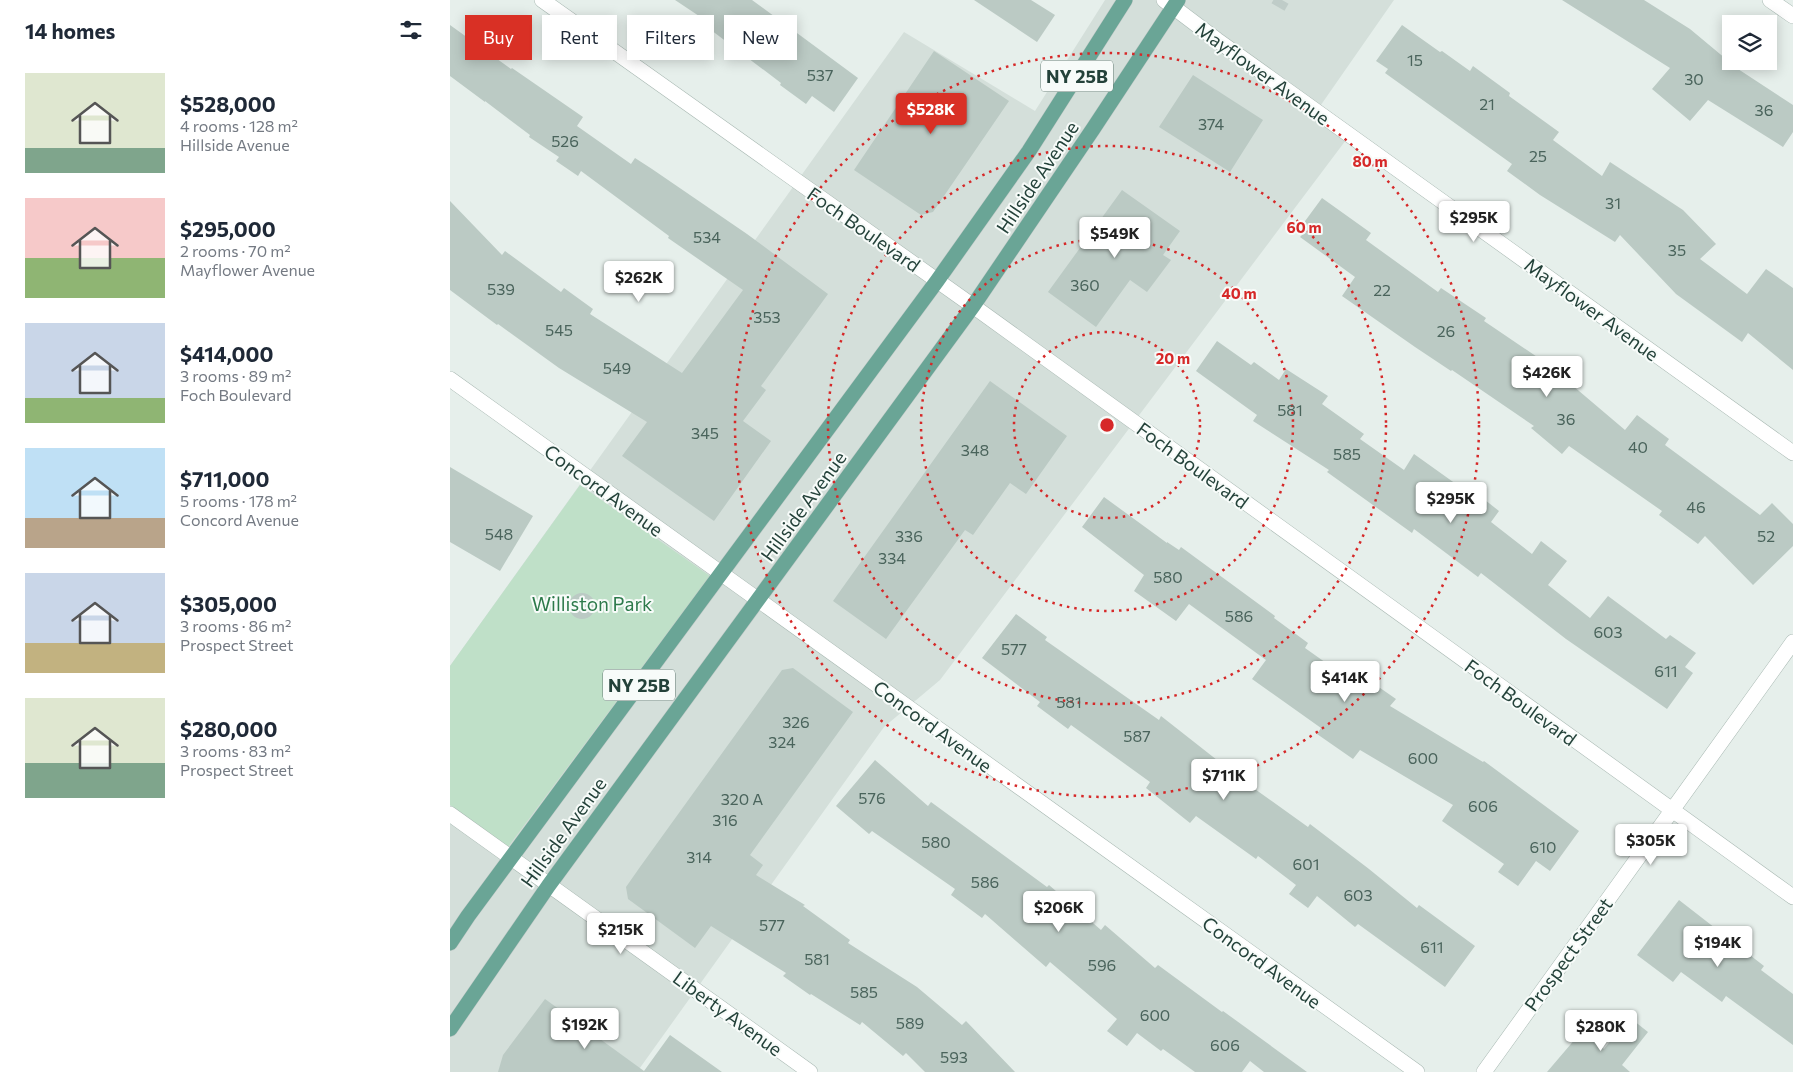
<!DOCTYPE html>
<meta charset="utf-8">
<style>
:root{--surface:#fff;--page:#f6f6f7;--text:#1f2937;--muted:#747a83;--accent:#d93025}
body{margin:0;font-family:Commissioner,sans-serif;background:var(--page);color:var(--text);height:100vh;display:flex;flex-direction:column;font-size:19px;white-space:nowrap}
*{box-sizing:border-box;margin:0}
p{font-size:16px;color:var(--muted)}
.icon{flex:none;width:28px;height:28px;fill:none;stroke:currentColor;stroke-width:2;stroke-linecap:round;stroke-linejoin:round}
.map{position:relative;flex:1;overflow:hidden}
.sheet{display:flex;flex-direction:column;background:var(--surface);width:450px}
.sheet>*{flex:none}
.banner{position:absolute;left:15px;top:15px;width:475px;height:45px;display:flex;gap:10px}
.fabs{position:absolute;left:1272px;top:15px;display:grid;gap:10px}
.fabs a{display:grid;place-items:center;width:55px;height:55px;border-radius:0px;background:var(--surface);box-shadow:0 2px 12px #0003;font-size:25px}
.price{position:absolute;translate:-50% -42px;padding:0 11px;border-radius:5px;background:#fff;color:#222;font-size:16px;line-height:32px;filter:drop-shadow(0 1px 2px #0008)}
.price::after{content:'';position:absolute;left:50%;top:30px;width:15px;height:11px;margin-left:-8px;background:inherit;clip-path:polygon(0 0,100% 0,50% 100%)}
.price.selected{background:var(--accent);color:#fff}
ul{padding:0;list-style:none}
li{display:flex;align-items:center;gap:15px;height:125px;padding:0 25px}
li span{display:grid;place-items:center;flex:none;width:140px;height:100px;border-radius:0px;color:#555}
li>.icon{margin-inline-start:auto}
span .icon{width:60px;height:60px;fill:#fffc;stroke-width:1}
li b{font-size:21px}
h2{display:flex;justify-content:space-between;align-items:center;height:60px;padding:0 25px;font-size:21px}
.tag{padding:0 18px;border-radius:0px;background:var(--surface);box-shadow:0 2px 12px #0003;font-size:18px;line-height:45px}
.tag.selected{background:var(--accent);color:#fff}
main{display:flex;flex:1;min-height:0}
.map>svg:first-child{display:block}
</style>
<main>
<section class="sheet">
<h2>14 homes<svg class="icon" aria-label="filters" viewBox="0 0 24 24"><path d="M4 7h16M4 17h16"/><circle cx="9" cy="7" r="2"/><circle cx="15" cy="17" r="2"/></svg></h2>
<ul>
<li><span style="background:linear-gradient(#dfe7d0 75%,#7fa58c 0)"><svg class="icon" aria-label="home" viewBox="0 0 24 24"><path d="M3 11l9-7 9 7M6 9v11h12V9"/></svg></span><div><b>$528,000</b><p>4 rooms · 128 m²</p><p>Hillside Avenue</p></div></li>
<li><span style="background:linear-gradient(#f6c9c9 60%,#8fb573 0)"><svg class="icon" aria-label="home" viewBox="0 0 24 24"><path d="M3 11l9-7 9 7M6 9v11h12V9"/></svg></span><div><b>$295,000</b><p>2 rooms · 70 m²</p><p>Mayflower Avenue</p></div></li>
<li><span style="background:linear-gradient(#c9d6e8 75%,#8fb573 0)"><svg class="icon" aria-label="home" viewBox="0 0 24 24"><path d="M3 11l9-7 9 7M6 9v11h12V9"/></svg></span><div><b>$414,000</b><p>3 rooms · 89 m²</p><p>Foch Boulevard</p></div></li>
<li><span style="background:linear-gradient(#bfe0f5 70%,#b9a48a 0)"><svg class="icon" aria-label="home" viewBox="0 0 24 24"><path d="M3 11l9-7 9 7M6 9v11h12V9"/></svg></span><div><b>$711,000</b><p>5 rooms · 178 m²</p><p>Concord Avenue</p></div></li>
<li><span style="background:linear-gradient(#c9d6e8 70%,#c2b280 0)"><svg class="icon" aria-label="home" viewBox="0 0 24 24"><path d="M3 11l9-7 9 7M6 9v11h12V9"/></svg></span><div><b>$305,000</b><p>3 rooms · 86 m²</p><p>Prospect Street</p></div></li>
<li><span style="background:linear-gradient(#dfe7d0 65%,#7fa58c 0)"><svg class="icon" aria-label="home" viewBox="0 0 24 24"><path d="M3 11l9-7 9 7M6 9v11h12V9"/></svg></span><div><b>$280,000</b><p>3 rooms · 83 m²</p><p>Prospect Street</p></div></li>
</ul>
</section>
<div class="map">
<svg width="1343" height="1072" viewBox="0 0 1343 1072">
<rect width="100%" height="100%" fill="#e6efeb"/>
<!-- built -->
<path fill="#d4dfda" d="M655,0H944L866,112L899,136L490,680L434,727L187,1072H0V666L454,32L585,111Z"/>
<!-- green -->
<path fill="#bfe0c8" d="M130,485L260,576L58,847L0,805V666Z"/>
<!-- building -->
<path fill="#bbcac4" d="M225,0H302L408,78L384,112L362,96L356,104L330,85L331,83L261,30L264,26Z
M524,0H581L605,15L587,42Z
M1112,0H1194L1240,29L1288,69L1343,105V132L1333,147L1258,100L1240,121L1202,89L1220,68Z
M0,25L61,69L62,68L133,117L127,126L181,164L185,158L202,169L297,234L378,294L311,386L316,390L293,421L321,441L264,521L172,456L197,422L109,368L48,324L47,325L0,290V201L52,255L55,251L111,292L114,288L143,309L140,314L232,373L293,290L218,238L219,236L131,171L128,176L106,161L109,157L79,137L80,135L35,101V102L0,76Z
M952,25L990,52L992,51L1020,71L1023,66L1060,93L1059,96L1109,132L1103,140L1152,176L1160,162L1233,210L1266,244L1250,259L1297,294L1316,269L1343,288V370L1298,333L1292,342L1226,294L1170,235L1165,242L1090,195L1057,171L1062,164L935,73L938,69L926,61Z
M484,51L559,101L483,212L471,215L404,170Z
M743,75L813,120L780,172L709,127Z
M672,190L730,231L713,255L721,260L697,292L680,280L646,327L598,292Z
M872,198L921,233L916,240L988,292L991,288L1036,318L1034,321L1096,363L1175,430L1187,415L1219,439L1215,445L1310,515L1322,503L1343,524V546L1303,585L1255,536L1248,544L1209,515L1212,511L1119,446L1112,454L1081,428L1084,426L1002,370L1001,371L965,347L892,296L905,277L850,237L852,235L847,232Z
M767,341L801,365L804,362L829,380L836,369L878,396L872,404L914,434L910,439L954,470L964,454L1027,499L1030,496L1049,511L1041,522L1082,554L1091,541L1117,561L1098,585L1140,618L1158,596L1216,639L1220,635L1246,653L1235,667L1243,673L1217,709L1116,639L1031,573L1028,577L964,529L962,533L877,472L879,470L803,421L807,415L746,371Z
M540,381L617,436L576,494L560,483L523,535L515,530L436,639L383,601Z
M0,467L83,516L50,571L0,542Z
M654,497L717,543V542L729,550L731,547L825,616L824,618L858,643L855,648L903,682L910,674L946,699L940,706L1033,762L1034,761L1129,831L1100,871L1086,861L1068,886L1048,872L1054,864L992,821L1003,805L910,750L903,759L867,734L871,728L802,679L816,660L739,604L726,621L684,591L694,575L632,527Z
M119 606a13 13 0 1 1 26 0a13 13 0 1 1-26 0Z
M566,614L597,637L595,640L709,720L711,716L795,782L858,827L860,824L919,869L967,908L969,905L1025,946L995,987L908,924L905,927L867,896L858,908L839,894L846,885L808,856L806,859L746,816L740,823L696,788L700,782L621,725L618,729L587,706L590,702L532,658Z
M343,668L403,712L300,855L313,865L306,875L355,905L353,906L400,940L398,943L467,987L512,1025L516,1021L565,1072H475L456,1053L453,1056L412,1022L410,1025L361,994L360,995L333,976L336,973L261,926L245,948L178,899L176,887L190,867L332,670Z
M425,760L478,806L481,802L597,887L599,885L651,930L655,925L705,968L708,965L772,1012L773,1011L857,1072H814L800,1061L792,1072H745L713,1049L711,1051L687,1033L677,1046L657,1031L667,1019L600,962L596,967L535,914L532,918L501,895L505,889L422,831L419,834L386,806Z
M1229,900L1314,966L1311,970L1343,994V1045L1276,996L1272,1002L1231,972L1223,982L1187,955Z
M95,999L194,1071L220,1035L272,1072H48L53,1055Z
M1179,1017L1198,1032L1172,1065L1180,1072H1097L1132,1031L1154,1049Z"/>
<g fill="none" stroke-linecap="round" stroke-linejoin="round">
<!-- minor-tunnel -->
<path stroke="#bfccc8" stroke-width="15" stroke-dasharray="15 8" stroke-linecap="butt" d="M828,7L832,0"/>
<!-- minor casing -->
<g stroke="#a8b8b2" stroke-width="16">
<path id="minor" d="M92,0L523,306L1343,897
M714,0L767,40L1343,453
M1320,0L1343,16
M0,379L967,1072
M0,814L360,1072
M1034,1072L1343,642"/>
</g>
<!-- major casing -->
<g stroke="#c2cac8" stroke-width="16">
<path id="major" d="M0,943L18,916L487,281L579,151L675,0
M0,1029L99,885L523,306L643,129L728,0"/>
</g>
<!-- minor -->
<use href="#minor" stroke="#fff" stroke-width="15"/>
<!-- major -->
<use href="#major" stroke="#6aa596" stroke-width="15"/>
</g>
<!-- distance rings -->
<g fill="none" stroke="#d62828" stroke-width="2.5" stroke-dasharray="2.5 5">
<circle cx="657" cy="425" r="93"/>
<circle cx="657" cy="425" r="186"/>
<circle cx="657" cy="425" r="279"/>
<circle cx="657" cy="425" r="372"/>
</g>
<g text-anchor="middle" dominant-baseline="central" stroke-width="4" stroke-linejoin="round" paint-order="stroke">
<!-- number labels -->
<g font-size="16" fill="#4a645c">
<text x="965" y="59">15</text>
<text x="370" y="74">537</text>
<text x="1244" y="78">30</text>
<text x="1037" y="103">21</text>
<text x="1314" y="109">36</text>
<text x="761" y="123">374</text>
<text x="115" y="140">526</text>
<text x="1088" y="155">25</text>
<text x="1163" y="202">31</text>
<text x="257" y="236">534</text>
<text x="1227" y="249">35</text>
<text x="635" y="284">360</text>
<text x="51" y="288">539</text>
<text x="932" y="289">22</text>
<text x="317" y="316">353</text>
<text x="109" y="329">545</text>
<text x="996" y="330">26</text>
<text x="167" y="367">549</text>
<text x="840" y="409">581</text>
<text x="1116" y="418">36</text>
<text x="255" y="432">345</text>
<text x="1188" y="446">40</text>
<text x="525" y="449">348</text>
<text x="897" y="453">585</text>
<text x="1246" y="506">46</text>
<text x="49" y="533">548</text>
<text x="459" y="535">336</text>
<text x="1316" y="535">52</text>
<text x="442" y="557">334</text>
<text x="718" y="576">580</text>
<text x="789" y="615">586</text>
<text x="1158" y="631">603</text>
<text x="564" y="648">577</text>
<text x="1216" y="670">611</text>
<text x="619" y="701">581</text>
<text x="346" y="721">326</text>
<text x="687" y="735">587</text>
<text x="332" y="741">324</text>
<text x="973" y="757">600</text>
<text x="422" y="797">576</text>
<text x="292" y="798">320 A</text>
<text x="1033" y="805">606</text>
<text x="275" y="819">316</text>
<text x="486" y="841">580</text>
<text x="1093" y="846">610</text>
<text x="249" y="856">314</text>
<text x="856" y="863">601</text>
<text x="535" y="881">586</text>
<text x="908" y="894">603</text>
<text x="322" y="924">577</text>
<text x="982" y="946">611</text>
<text x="367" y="958">581</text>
<text x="652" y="964">596</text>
<text x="414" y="991">585</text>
<text x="705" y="1014">600</text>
<text x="460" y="1022">589</text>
<text x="775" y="1044">606</text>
<text x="504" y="1056">593</text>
</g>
<!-- shield labels -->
<g fill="#f7fbf9" stroke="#637a73" stroke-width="1">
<rect x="591" y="60.5" width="72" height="31" rx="4"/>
<rect x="153" y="669.5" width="72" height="31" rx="4"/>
</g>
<g font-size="18" font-weight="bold" fill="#24423a">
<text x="627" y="76">NY 25B</text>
<text x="189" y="685">NY 25B</text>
</g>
<!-- street labels -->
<g font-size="19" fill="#24423a" stroke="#f7fbf9">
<text transform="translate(813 73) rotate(36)">Mayflower Avenue</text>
<text transform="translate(587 177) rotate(-56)">Hillside Avenue</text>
<text transform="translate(414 229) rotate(35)">Foch Boulevard</text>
<text transform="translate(1142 309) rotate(36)">Mayflower Avenue</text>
<text transform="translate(743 465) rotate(36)">Foch Boulevard</text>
<text transform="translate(154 490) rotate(36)">Concord Avenue</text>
<text transform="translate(353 506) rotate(-54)">Hillside Avenue</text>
<text transform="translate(1071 702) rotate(36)">Foch Boulevard</text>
<text transform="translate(483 726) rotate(36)">Concord Avenue</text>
<text transform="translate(113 832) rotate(-54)">Hillside Avenue</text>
<text transform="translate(1118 954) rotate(-54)">Prospect Street</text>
<text transform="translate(812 962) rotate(36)">Concord Avenue</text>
<text transform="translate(278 1013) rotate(36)">Liberty Avenue</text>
</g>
<!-- park labels -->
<g font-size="19" fill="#2d7a4b" stroke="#f7fbf9">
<text x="142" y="603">Williston Park</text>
</g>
</g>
<circle cx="657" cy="425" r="8" fill="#d62828" stroke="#f7fbf9" stroke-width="2.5"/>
<g font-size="15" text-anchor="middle" font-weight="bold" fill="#d62828" stroke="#f7fbf9" stroke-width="4" stroke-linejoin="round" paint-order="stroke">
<text x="920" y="167">80 m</text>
<text x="854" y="233">60 m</text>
<text x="789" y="299">40 m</text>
<text x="723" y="364">20 m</text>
</g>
</svg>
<div class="fabs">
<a><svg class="icon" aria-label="layers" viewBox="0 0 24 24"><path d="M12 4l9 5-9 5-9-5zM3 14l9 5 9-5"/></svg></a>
</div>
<b class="price selected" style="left:481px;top:135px">$528K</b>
<b class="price" style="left:1024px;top:243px">$295K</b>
<b class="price" style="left:665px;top:259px">$549K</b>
<b class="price" style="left:189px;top:303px">$262K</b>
<b class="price" style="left:1097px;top:398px">$426K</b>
<b class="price" style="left:1001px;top:524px">$295K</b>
<b class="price" style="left:895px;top:703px">$414K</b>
<b class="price" style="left:774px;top:801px">$711K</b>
<b class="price" style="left:1201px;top:866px">$305K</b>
<b class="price" style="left:609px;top:933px">$206K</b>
<b class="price" style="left:171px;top:955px">$215K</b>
<b class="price" style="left:1268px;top:968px">$194K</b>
<b class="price" style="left:135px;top:1050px">$192K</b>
<b class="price" style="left:1151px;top:1052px">$280K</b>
<div class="banner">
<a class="tag selected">Buy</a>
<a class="tag">Rent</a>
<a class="tag">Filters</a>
<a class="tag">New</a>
</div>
</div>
</main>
